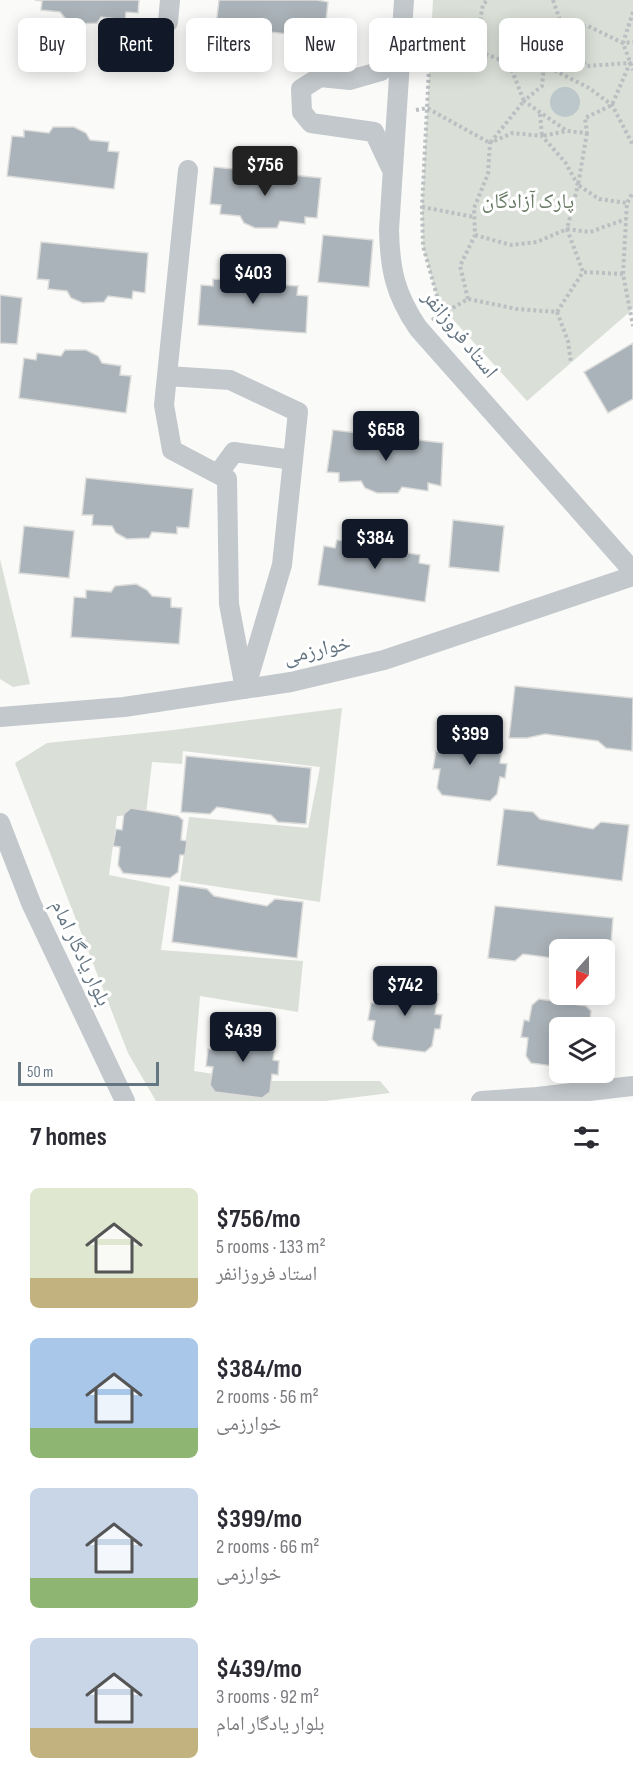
<!DOCTYPE html>
<meta charset="utf-8">
<style>
:root{--surface:#fff;--page:#f2f2f3;--text:#2b2b33;--muted:#7c7c81;--accent:#111827}
body{margin:0;font-family:"Sofia Sans Condensed","Noto Naskh Arabic",sans-serif;background:var(--page);color:var(--text);height:100vh;display:flex;flex-direction:column;font-size:22px;white-space:nowrap}
*{box-sizing:border-box;margin:0}
p{font-size:20px;color:var(--muted)}
.icon{flex:none;width:33px;height:33px;fill:none;stroke:currentColor;stroke-width:2;stroke-linecap:round;stroke-linejoin:round}
.map{position:relative;height:1101px;overflow:hidden}
.details{display:flex;flex-direction:column;background:var(--surface);flex:1}
.details>*{flex:none}
.hud{position:absolute;left:18px;top:18px;width:597px;height:54px;display:flex;gap:12px}
.needle{width:39px;rotate:201deg}
.fabs{position:absolute;left:549px;top:939px;display:grid;gap:12px}
.fabs a{display:grid;place-items:center;width:66px;height:66px;border-radius:9px;background:var(--surface);box-shadow:0 3px 15px #0003;font-size:30px}
.scale{position:absolute;left:18px;bottom:15px;width:141px;box-sizing:border-box;padding-left:6px;border:3px solid #657683;border-top:0;font-size:16px;line-height:21px;white-space:nowrap;color:#657683;-webkit-text-stroke:4px #fff;paint-order:stroke}
.price{position:absolute;translate:-50% -51px;padding:0 14px;border-radius:6px;background:var(--accent);color:#fff;font-size:20px;line-height:39px;filter:drop-shadow(0 2px 3px #0008)}
.price::after{content:'';position:absolute;left:50%;top:36px;width:18px;height:14px;margin-left:-9px;background:inherit;clip-path:polygon(0 0,100% 0,50% 100%)}
.price.active{background:#222;color:#fff}
ul{padding:0;list-style:none}
li{display:flex;align-items:center;gap:18px;height:150px;padding:0 30px}
li span{display:grid;place-items:center;flex:none;width:168px;height:120px;border-radius:9px;color:#555}
li>.icon{margin-inline-start:auto}
span .icon{width:72px;height:72px;fill:#fffc;stroke-width:1}
li b{font-size:26px}
h2{display:flex;justify-content:space-between;align-items:center;height:72px;padding:0 30px;font-size:26px}
.tag{padding:0 21px;border-radius:9px;background:var(--surface);box-shadow:0 3px 15px #0003;font-size:21px;line-height:54px}
.tag.active{background:var(--accent);color:#fff}
.map>svg:first-child{display:block}
</style>
<div class="map">
<svg width="633" height="1101" viewBox="0 0 633 1101">
<rect width="100%" height="100%" fill="#fafaf8"/>
<!-- green -->
<path fill="#dadfd7" d="M433,0H633V309L527,401L439,304L423,246L422,207Z
M0,559L30,684L13,687L0,679Z
M342,708L320,902L180,881L189,817L308,828L320,767L183,751L182,764L152,762L146,814L117,816L109,875L170,887L161,950L303,961L298,1012L200,996L194,1071L261,1081H380L390,1093L325,1101H156L128,1053L15,763L47,743L173,730Z"/>
<!-- water -->
<path fill="#bbc7cb" d="M550 102a15 15 0 1 1 30 0a15 15 0 1 1-30 0Z"/>
<!-- building -->
<path fill="#aab3b9" stroke="#dcdcda" stroke-width="1.5" d="M35,0H139L138,13L126,12L125,20L101,17L97,23L76,24L65,18L60,12L41,10L42,1Z
M219,0H317L328,2L324,38L216,26Z
M53,127H74L86,133L90,140L109,142L108,151L119,152L114,189L7,176L12,136L24,137V130L49,133Z
M214,167L321,178L317,218L305,217V224L280,221L277,228H255L244,223L240,216L220,214L221,205L210,204Z
M323,235L373,240L369,287L318,282Z
M41,242L148,253L145,293L133,291L132,299L108,296L104,302L83,303L71,298L67,291L48,289L49,280L37,279Z
M262,273L274,278L279,285L298,286L297,295L308,296L306,333L198,325L201,285L213,286V279L237,280L241,274Z
M0,295L22,298L17,344L0,343Z
M633,343V399L608,413L584,372Z
M65,350H86L98,356L102,363L121,366L120,375L131,376L126,413L19,398L24,358L36,360L37,353L61,356Z
M333,430L443,443L441,486L428,483V491L402,487L398,493H377L365,488L361,481L339,482V473L327,472Z
M86,478L193,489L189,528L177,527V534L152,532L149,538L127,539L116,533L112,526L92,525L93,515H82Z
M453,520L504,526L499,572L449,567Z
M24,526L74,531L69,578L19,573Z
M365,538L386,539L398,545L401,552L420,555L419,563L430,565L425,602L318,585L324,546L335,548L337,540L361,544Z
M136,584L147,590L152,596L171,598V607L182,608L179,644L71,637L74,597L86,598V590L111,592L115,586Z
M515,686L633,698L632,751L606,748L598,741L545,734L527,738H509Z
M451,731L498,738L503,743L500,763L507,764L505,778L500,777L497,794L490,801L442,795L437,788L440,769H433L436,751L441,752L444,736Z
M186,756L311,768L306,824L278,822L271,815L217,807L210,814L181,812Z
M131,808L178,816L183,820L181,840L187,841L185,855H180L178,872L170,878L123,873L118,865L120,847L113,846L116,829L122,830L124,814Z
M504,809L533,812L540,819L593,829L601,822L629,825L622,881L497,865Z
M179,885L207,889L214,896L267,906L275,899L303,902L297,958L172,942Z
M495,906L613,918L609,969H604V950H560V959L523,954L515,961L488,958Z
M386,982L433,990L438,994L435,1014L442,1015L440,1029H435L432,1046L425,1052L378,1046L372,1039L375,1021L368,1020L371,1003H376L379,988Z
M539,999L586,1006L591,1011L589,1028H560V1067L531,1063L526,1056L528,1038L521,1037L524,1020L529,1021L532,1005Z
M223,1028L271,1036L276,1040L273,1060L279,1061L278,1075L272,1074L270,1092L262,1098L215,1092L210,1085L213,1067L206,1066L208,1049H214L216,1034Z"/>
<g fill="none" stroke-linecap="round" stroke-linejoin="round">
<!-- path -->
<path stroke="#bbbfc2" stroke-width="4" stroke-dasharray="3 3" stroke-linecap="butt" d="M553,0L562,26H588L623,43L633,42
M633,12L623,43L633,70
M562,26L586,66L630,63L612,105L585,118L587,133L567,131L524,101L542,86L544,65L557,45Z
M475,50L483,4L488,0
M416,110L427,108L490,143L524,101L509,63
M540,114L542,136L567,131
M587,133L578,185L599,199L627,203
M422,207L474,217
M475,235L511,245L537,242L567,229L590,232L626,219
M584,272L623,274L633,326
M623,274L627,203L633,192
M468,299L460,266L475,235L474,208L488,174L490,143L512,133L542,136L565,162L578,185L567,229L583,272
M557,312L568,341L571,363
M442,314L423,246L422,207L430,49L475,50L509,63L544,65L589,88L612,105L633,145
M432,320L468,299L517,309L557,312L583,272"/>
<!-- minor -->
<path stroke="#c3c8cc" stroke-width="20" d="M404,0L389,230C390,270 395,294 418,328L633,571
M168,22L170,0
M188,170L164,405L172,450L227,479L229,604L245,689
M392,170L374,132L311,123L302,112L301,89L320,77L350,80L381,71L401,52
M167,376L230,380L298,412L282,565L246,686
M218,474L234,452L293,460
M0,717L124,707L291,682L384,660L633,576
M0,823L31,903L125,1101
M481,1101L537,1097L633,1086"/>
</g>
<g text-anchor="middle" dominant-baseline="central" stroke-width="6" stroke-linejoin="round" paint-order="stroke">
<!-- park labels -->
<g font-size="21" fill="#687a64" stroke="#fff">
<text x="528" y="201">پارک آزادگان</text>
</g>
<!-- street labels -->
<g font-size="21" fill="#657683" stroke="#fff">
<text transform="translate(460 334) rotate(51)">استاد فروزانفر</text>
<text transform="translate(317 650) rotate(-13)">خوارزمی</text>
<text transform="translate(81 953) rotate(65)">بلوار یادگار امام</text>
</g>
</g>
</svg>
<div class="fabs">
<a><svg class="needle" viewBox="-14 -14 28 28"><path d="M0-13l5 13h-10z" fill="#e53935"/><path d="M0 13l5-13h-10z" fill="#7c7c81"/></svg></a>
<a><svg class="icon" aria-label="layers" viewBox="0 0 24 24"><path d="M12 4l9 5-9 5-9-5zM3 14l9 5 9-5"/></svg></a>
</div>
<div class="scale">50 m</div>
<b class="price active" style="left:265px;top:197px">$756</b>
<b class="price" style="left:253px;top:305px">$403</b>
<b class="price" style="left:386px;top:462px">$658</b>
<b class="price" style="left:375px;top:570px">$384</b>
<b class="price" style="left:470px;top:766px">$399</b>
<b class="price" style="left:405px;top:1017px">$742</b>
<b class="price" style="left:243px;top:1063px">$439</b>
<div class="hud">
<a class="tag">Buy</a>
<a class="tag active">Rent</a>
<a class="tag">Filters</a>
<a class="tag">New</a>
<a class="tag">Apartment</a>
<a class="tag">House</a>
</div>
</div>
<section class="details">
<h2>7 homes<svg class="icon" aria-label="filters" viewBox="0 0 24 24"><path d="M4 7h16M4 17h16"/><circle cx="9" cy="7" r="2"/><circle cx="15" cy="17" r="2"/></svg></h2>
<ul>
<li><span style="background:linear-gradient(#dfe7d0 75%,#c2b280 0)"><svg class="icon" aria-label="home" viewBox="0 0 24 24"><path d="M3 11l9-7 9 7M6 9v11h12V9"/></svg></span><div><b>$756/mo</b><p>5 rooms · 133 m²</p><p>استاد فروزانفر</p></div></li>
<li><span style="background:linear-gradient(#a9c7e8 75%,#8fb573 0)"><svg class="icon" aria-label="home" viewBox="0 0 24 24"><path d="M3 11l9-7 9 7M6 9v11h12V9"/></svg></span><div><b>$384/mo</b><p>2 rooms · 56 m²</p><p>خوارزمی</p></div></li>
<li><span style="background:linear-gradient(#c9d6e8 75%,#8fb573 0)"><svg class="icon" aria-label="home" viewBox="0 0 24 24"><path d="M3 11l9-7 9 7M6 9v11h12V9"/></svg></span><div><b>$399/mo</b><p>2 rooms · 66 m²</p><p>خوارزمی</p></div></li>
<li><span style="background:linear-gradient(#c9d6e8 75%,#c2b280 0)"><svg class="icon" aria-label="home" viewBox="0 0 24 24"><path d="M3 11l9-7 9 7M6 9v11h12V9"/></svg></span><div><b>$439/mo</b><p>3 rooms · 92 m²</p><p>بلوار یادگار امام</p></div></li>
</ul>
</section>
